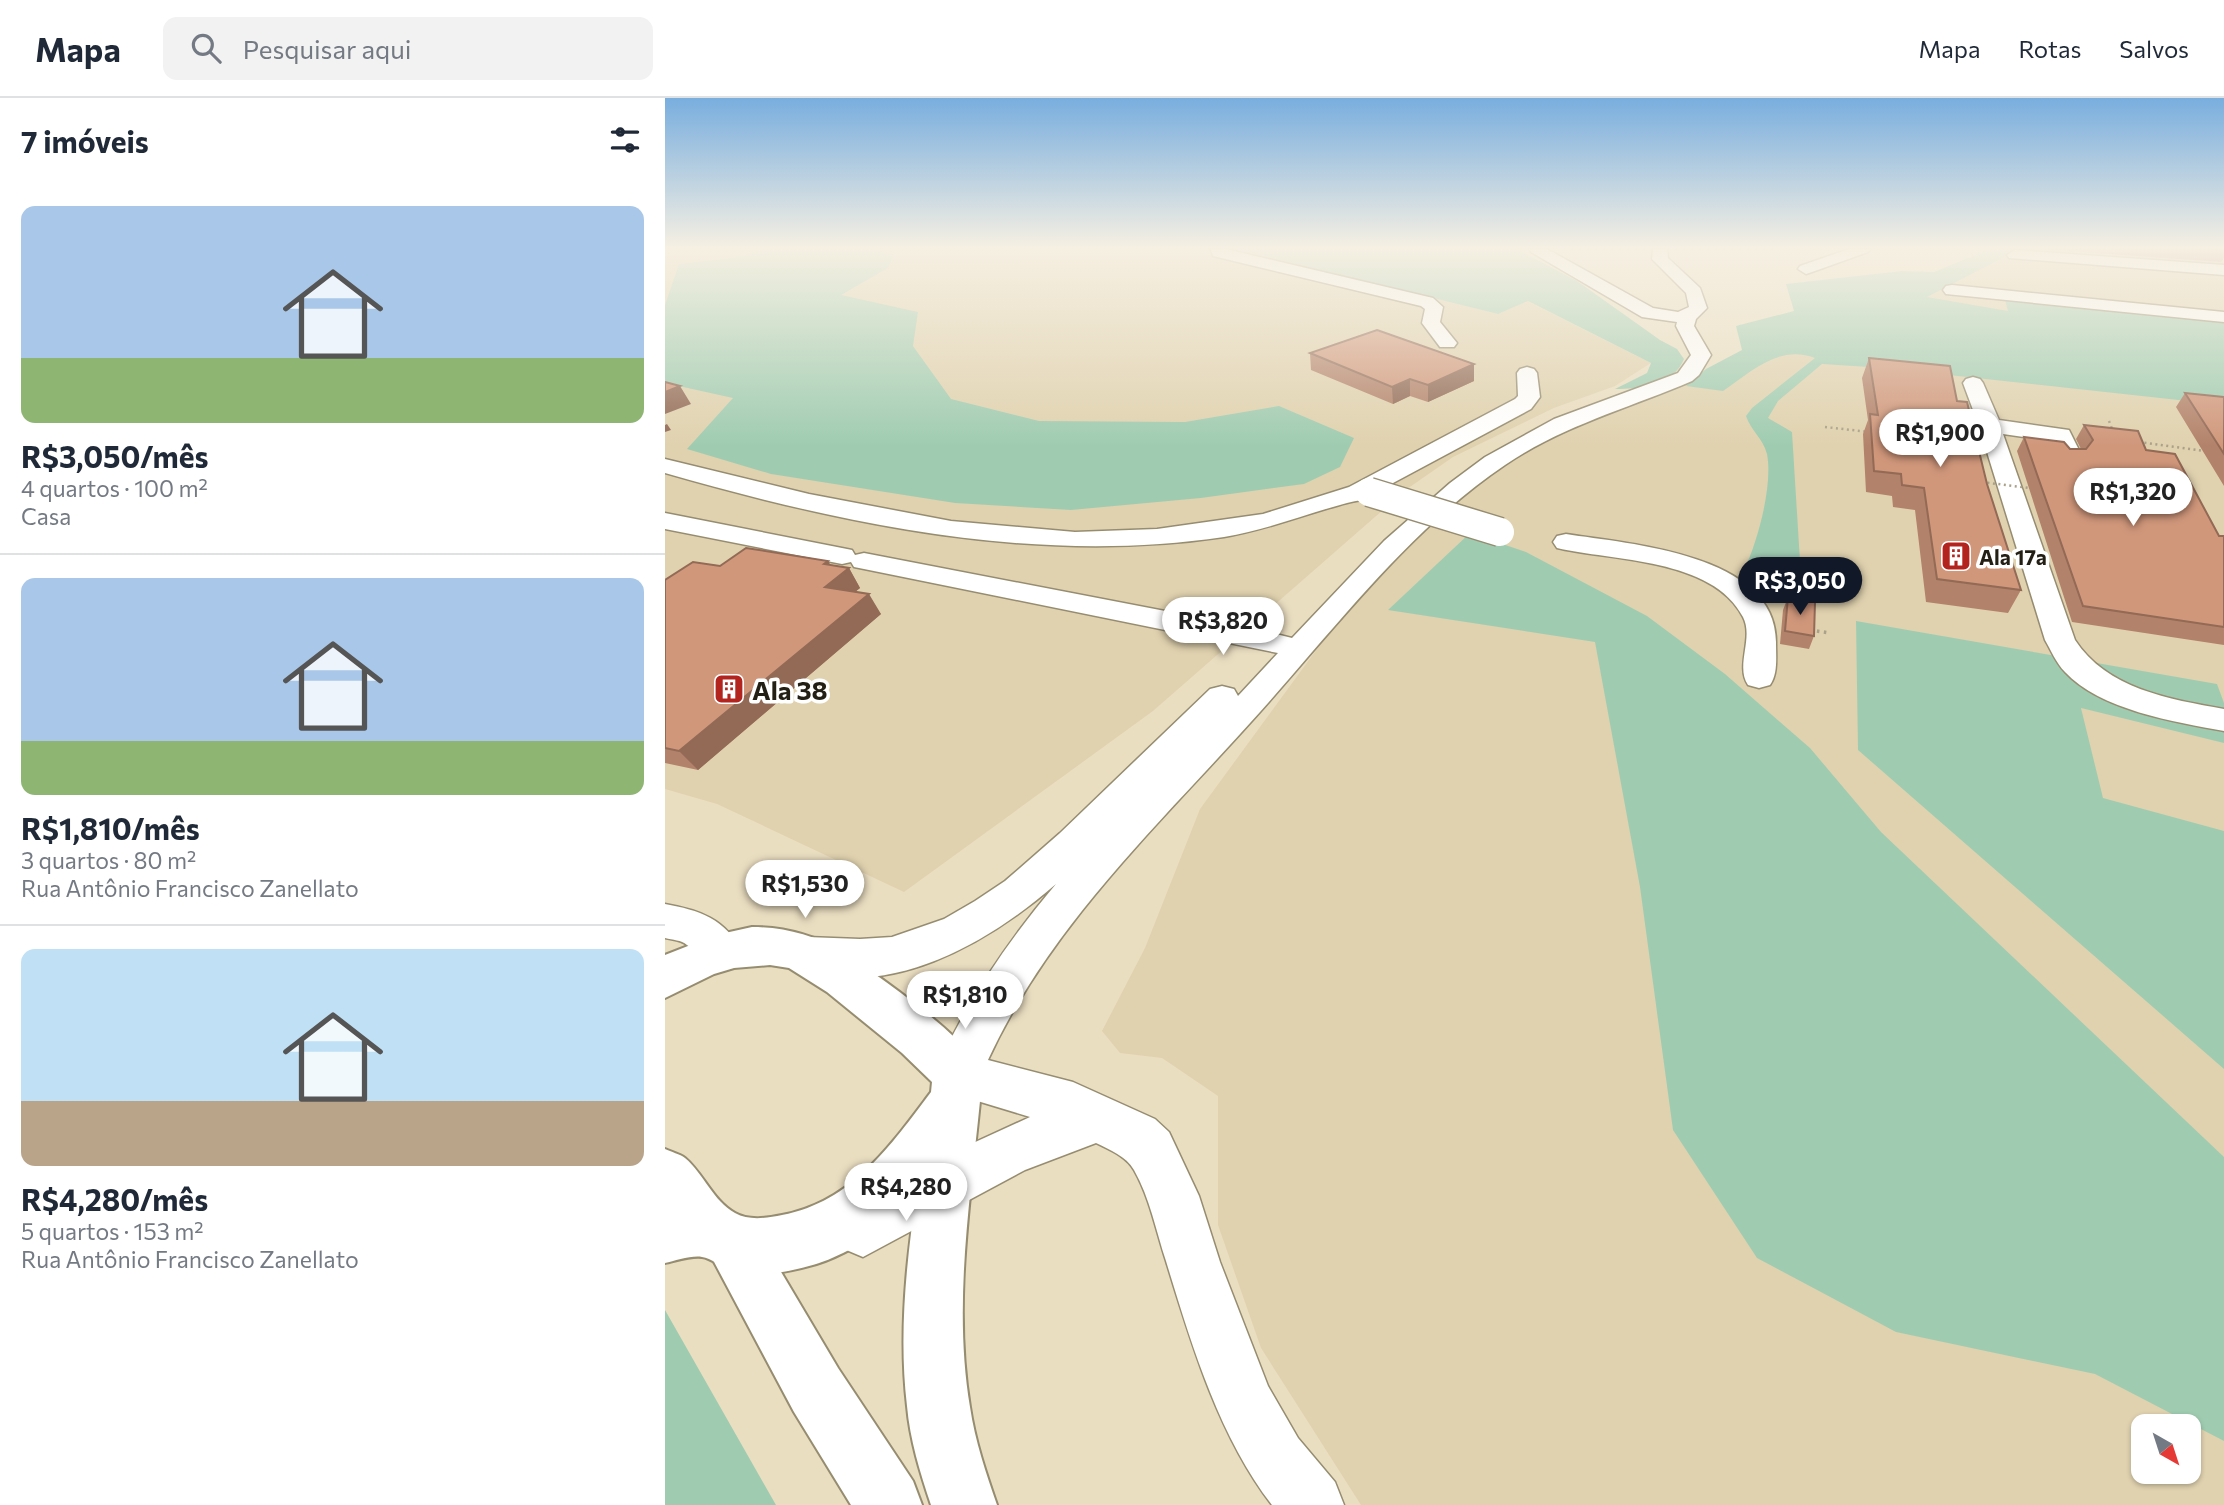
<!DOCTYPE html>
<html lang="pt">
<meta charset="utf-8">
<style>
:root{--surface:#fff;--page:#f2f2f3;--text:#1f2937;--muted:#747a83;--line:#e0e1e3;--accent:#111827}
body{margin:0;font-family:Commissioner,sans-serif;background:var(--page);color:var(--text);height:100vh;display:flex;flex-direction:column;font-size:26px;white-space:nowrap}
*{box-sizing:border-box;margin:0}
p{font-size:23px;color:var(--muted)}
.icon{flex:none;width:38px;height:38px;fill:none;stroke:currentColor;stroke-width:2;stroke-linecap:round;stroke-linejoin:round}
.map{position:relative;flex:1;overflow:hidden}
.sheet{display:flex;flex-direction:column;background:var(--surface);width:665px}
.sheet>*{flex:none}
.needle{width:46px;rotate:141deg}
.tools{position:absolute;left:1466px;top:1316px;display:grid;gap:14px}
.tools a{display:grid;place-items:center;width:70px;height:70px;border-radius:14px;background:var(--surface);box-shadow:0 2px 5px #0004;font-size:35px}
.price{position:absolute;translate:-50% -60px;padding:0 16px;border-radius:24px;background:#fff;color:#222;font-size:23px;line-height:46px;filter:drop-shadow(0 2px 4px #0008)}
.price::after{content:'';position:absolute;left:50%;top:42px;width:21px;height:16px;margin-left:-10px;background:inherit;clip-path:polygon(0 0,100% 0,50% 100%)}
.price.on{background:var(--accent);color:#fff}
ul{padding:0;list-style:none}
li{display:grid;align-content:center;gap:14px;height:371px;padding:0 21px}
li+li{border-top:2px solid var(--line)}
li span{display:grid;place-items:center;height:217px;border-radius:14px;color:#555}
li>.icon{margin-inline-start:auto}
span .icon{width:126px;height:126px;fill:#fffc;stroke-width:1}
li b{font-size:30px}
h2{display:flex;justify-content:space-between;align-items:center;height:84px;padding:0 21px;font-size:30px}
header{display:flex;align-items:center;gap:42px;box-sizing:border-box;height:98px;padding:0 35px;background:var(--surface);border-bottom:2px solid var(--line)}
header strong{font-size:33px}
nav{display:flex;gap:38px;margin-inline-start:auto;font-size:24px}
.search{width:490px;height:63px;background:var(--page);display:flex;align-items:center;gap:18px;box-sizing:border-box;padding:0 24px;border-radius:14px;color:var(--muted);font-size:26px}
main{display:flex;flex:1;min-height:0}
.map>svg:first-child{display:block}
</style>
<header>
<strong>Mapa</strong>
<div class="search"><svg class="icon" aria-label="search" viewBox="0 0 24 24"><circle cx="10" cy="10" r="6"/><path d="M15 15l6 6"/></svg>Pesquisar aqui</div>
<nav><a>Mapa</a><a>Rotas</a><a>Salvos</a></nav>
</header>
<main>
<section class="sheet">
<h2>7 imóveis<svg class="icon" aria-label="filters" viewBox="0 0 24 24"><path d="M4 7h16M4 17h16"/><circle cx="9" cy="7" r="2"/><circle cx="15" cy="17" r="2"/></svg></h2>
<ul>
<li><span style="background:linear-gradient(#a9c7e8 70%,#8fb573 0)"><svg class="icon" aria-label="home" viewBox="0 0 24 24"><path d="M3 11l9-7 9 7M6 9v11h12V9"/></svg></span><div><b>R$3,050/mês</b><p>4 quartos · 100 m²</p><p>Casa</p></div></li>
<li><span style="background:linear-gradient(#a9c7e8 75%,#8fb573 0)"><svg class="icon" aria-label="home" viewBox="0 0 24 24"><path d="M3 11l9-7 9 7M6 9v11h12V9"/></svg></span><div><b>R$1,810/mês</b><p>3 quartos · 80 m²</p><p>Rua Antônio Francisco Zanellato</p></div></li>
<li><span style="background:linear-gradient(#bfe0f5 70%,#b9a48a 0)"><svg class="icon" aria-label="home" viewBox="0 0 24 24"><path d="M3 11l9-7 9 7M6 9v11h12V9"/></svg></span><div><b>R$4,280/mês</b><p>5 quartos · 153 m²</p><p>Rua Antônio Francisco Zanellato</p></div></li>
</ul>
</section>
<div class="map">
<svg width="1559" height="1407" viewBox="0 0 1559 1407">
<rect width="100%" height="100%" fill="#eadec1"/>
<!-- built -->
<path fill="#e0d2af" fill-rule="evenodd" d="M0,151H569L833,216L862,203L986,265L950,288L889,310L788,359L742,391L488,613L239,794L52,706L0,691Z
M1349,151H1559V1407H696L596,1250L553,1127V998L497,960L455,955L437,933L480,850L535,711L682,510L775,410L873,342L1002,294ZM1479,1328H1524V1374H1479Z"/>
<!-- green -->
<path fill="#9fccb1" d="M100,151H208L229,157L223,170L176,197L253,214L248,248L286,301L374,323L520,324L614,308L689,340L675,369L639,386L536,400L406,412L290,405L106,376L22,351L68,300L0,285V207L14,166L74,159Z
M569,151H852L912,183L995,242L1012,251L1019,261C1009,287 974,291 950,291L982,275L986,265L863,203L833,216Z
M1324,151H1355L1262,199L1343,213L1340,202L1559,222V307L1219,270L1157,266L1113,303L1103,320L1127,334L1135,463L1112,464L1111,476L1080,470C1093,442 1108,387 1102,356C1098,340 1086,333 1081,318L1087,310L1150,260C1114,246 1086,274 1058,293L1021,288L1041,271L1077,252L1071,228L1129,213L1121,186L1237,173L1269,174Z
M805,435L861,454L982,518L1060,576L1145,650L1216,734L1559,1059V1343L1430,1276L1231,1234L1092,1160L1008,1032L975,789L930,544L723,512Z
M1191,523L1552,586L1559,605V645L1416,610L1438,700L1559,733V971L1193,652Z
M0,1212L111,1407H0Z"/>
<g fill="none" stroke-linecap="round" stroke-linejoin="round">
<!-- minor casing -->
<g stroke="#968c70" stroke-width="3">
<path id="minor" d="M546,151H561L768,200L778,209L775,224L792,245L789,249H775L757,225L760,211L756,208L548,158Z
M864,151H882L988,210L1013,214L1024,209L1021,195L987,161L988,151H1002L1003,160L1035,190L1042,210L1031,221L1029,228L1046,257L1034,277L1027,283C964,310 897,328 840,367C744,432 671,529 595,614C497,724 386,825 323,962L408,984L490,1021L504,1034L534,1098L555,1164L603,1288L633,1340L670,1384L679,1407H607C554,1339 526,1245 501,1163C491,1133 485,1100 469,1072C461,1058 445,1052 431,1045L360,1072L198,1159L179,1151L171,1132L179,1113L295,1051L365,1019L276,992L269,976C300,906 342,844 391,786C322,846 222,904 127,870L121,857L127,844L142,839L195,841L227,839L279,821L310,803L340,783L395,735L545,591L557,588L569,591L573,598L613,555L199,471L189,469L186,464L177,466L0,431V415L177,450L187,452L190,457L199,455L578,528L627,540L719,443L785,385L820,359L889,321L1013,275L1026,257L1011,228L1012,224L977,219L866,154Z
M1184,151H1206L1203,154L1147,174L1141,176L1133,171L1135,168Z
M1350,152L1559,167V177L1344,160L1342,157Z
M1287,187L1559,214V224L1281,196L1278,192L1281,188Z
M862,269L869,271L872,275L875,299L866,311L715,392L713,399C702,402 692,402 682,405C640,416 602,432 559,439C371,467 181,427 0,375V361L144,396L286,423L410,434L492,431L598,416L684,389L850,301L853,298L852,275L855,271Z
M1308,279L1315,281L1318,285L1334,322L1404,332L1417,358L1413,363H1397L1387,343L1338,336L1410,542C1442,591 1504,601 1559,611V633C1510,624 1435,612 1400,574C1391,565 1386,552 1380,542L1314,328L1298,285L1301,281Z
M901,436C965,446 1113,456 1111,546C1111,559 1113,576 1105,587L1094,590L1083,587C1070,568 1089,540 1078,519C1048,460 947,463 892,450L888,444L892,438Z
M0,806C34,812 61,821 76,853L70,866C40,877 43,861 22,847C16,842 8,842 0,840Z"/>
</g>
<!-- major casing -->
<g stroke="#968c70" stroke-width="4">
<path id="major" d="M87,829C119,829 149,837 176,853C207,873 306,942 316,973C329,1010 249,1109 219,1130C198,1145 169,1162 144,1168C119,1175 91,1180 65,1172C56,1169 46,1160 37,1159C27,1157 10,1163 0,1165V1051C6,1054 15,1056 20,1060C39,1076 48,1103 70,1115C84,1123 102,1120 117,1117C187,1104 226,1047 266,994L267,984L237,955L162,894L124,870L105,867L69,870L49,876L0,900V857L51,837Z"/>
</g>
<!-- highway casing -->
<g stroke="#968c70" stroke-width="4">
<path id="highway" d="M290,978L308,986L315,1003C305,1104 288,1208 305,1309C310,1343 321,1375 332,1407H266C255,1374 245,1342 242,1308C230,1206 251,1103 265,1003L272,986Z
M67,1117L87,1125L173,1270L248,1383L257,1407H186L129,1314L39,1145L47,1125Z"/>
</g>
<!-- path-far1 -->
<path stroke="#aaa18a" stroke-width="2.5" stroke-dasharray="2 3.5" stroke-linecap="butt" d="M1444,323L1448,333
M1160,329L1204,334
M1474,344L1539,353"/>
<!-- path -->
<path stroke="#aaa18a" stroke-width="3.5" stroke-dasharray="2.5 4.5" stroke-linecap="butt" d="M1145,532L1165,535"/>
<!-- minor -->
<use href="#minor" fill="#fff" fill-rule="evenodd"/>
<!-- major -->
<use href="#major" fill="#fff" fill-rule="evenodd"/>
<!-- highway -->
<use href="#highway" fill="#fff" fill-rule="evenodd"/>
<!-- minor-bridge casing -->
<g stroke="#968c70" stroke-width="31" stroke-linecap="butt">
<path id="minor-bridge" d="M704,394L835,434"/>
</g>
<!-- path-bridge -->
<path stroke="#aaa18a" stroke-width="2.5" stroke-dasharray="2 3.5" stroke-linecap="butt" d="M1317,384L1364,390"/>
<!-- minor-bridge -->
<use href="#minor-bridge" stroke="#fff" stroke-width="28"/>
</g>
<!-- wall -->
<path fill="#b3826a" d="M1374,151H1559V160L1556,164Z
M645,255L809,266V283L763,304L745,298L728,306L646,272Z
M1204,260L1292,303L1322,386L1356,492L1343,515L1261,504L1250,412L1228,409L1227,398L1201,394L1198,336L1203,322L1197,280Z
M1520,295L1559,299V388L1511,309Z
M1419,327L1481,352L1554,438H1559V547L1407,524L1352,353L1359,339L1405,351H1416L1411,341Z
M165,467L184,470L195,490L190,494L216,516L33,672L0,665V482L55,468Z
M1123,499L1149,538L1144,551L1115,546L1118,512Z"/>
<!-- shaded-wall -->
<path fill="#926a56" d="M809,266V283L763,304V287Z
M745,281V298L728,306L727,289Z
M15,288L26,306L0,316V294Z
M2,326L6,332L0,334V327Z
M163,463L173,479L184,470L195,490L172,508L160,489L159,466Z
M204,496L216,516L33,672L14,653Z"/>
<!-- building -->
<path fill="#d0977b" stroke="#926a56" stroke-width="2" d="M712,232L809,266L763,287L745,281L727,289L645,255Z
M1204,260L1285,268L1292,303L1302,304L1322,386L1356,492L1272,481L1259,390L1237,387L1236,376L1209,373L1205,316L1213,317Z
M0,284L15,288L0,294Z
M1520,295L1559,299V356Z
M1419,327L1473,333L1481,352L1510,356L1554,438H1559V529L1418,508L1359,339L1399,344L1405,351H1421L1428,342Z
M81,450L163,463L159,466L184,470L160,489L204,496L14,653L0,650V482L28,464L55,468Z
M1123,499L1150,504L1149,538L1120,533Z"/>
<!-- sky -->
<linearGradient id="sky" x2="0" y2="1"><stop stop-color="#79aede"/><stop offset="0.43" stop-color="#f6f0e3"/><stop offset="1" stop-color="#f6f0e3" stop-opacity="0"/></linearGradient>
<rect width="1559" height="348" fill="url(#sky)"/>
<!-- icons -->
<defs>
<g id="building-square" transform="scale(1.575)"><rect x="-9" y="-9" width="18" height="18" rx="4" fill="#b3241f" stroke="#fff"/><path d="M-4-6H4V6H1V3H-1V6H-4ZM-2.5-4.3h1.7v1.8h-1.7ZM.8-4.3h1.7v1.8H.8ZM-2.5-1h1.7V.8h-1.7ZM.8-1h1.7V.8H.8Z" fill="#fff"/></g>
</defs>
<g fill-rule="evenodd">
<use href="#building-square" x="1291" y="458"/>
<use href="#building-square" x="64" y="591"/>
</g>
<g text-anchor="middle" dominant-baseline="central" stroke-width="7" stroke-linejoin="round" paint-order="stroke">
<!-- far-poi labels -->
<g font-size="21" font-weight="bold" fill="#231f14" stroke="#fff" text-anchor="start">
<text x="1314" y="458">Ala 17a</text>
</g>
<!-- poi labels -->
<g font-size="26" font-weight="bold" fill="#231f14" stroke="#fff" text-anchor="start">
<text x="87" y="591">Ala 38</text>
</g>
</g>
</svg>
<div class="tools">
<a><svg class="needle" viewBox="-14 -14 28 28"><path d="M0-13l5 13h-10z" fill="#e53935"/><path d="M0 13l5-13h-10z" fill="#747a83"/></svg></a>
</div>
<b class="price" style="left:1275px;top:371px">R$1,900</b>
<b class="price" style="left:1468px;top:430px">R$1,320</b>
<b class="price on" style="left:1135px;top:519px">R$3,050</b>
<b class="price" style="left:558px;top:559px">R$3,820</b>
<b class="price" style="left:140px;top:822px">R$1,530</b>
<b class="price" style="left:300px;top:933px">R$1,810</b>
<b class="price" style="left:241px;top:1125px">R$4,280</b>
</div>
</main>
